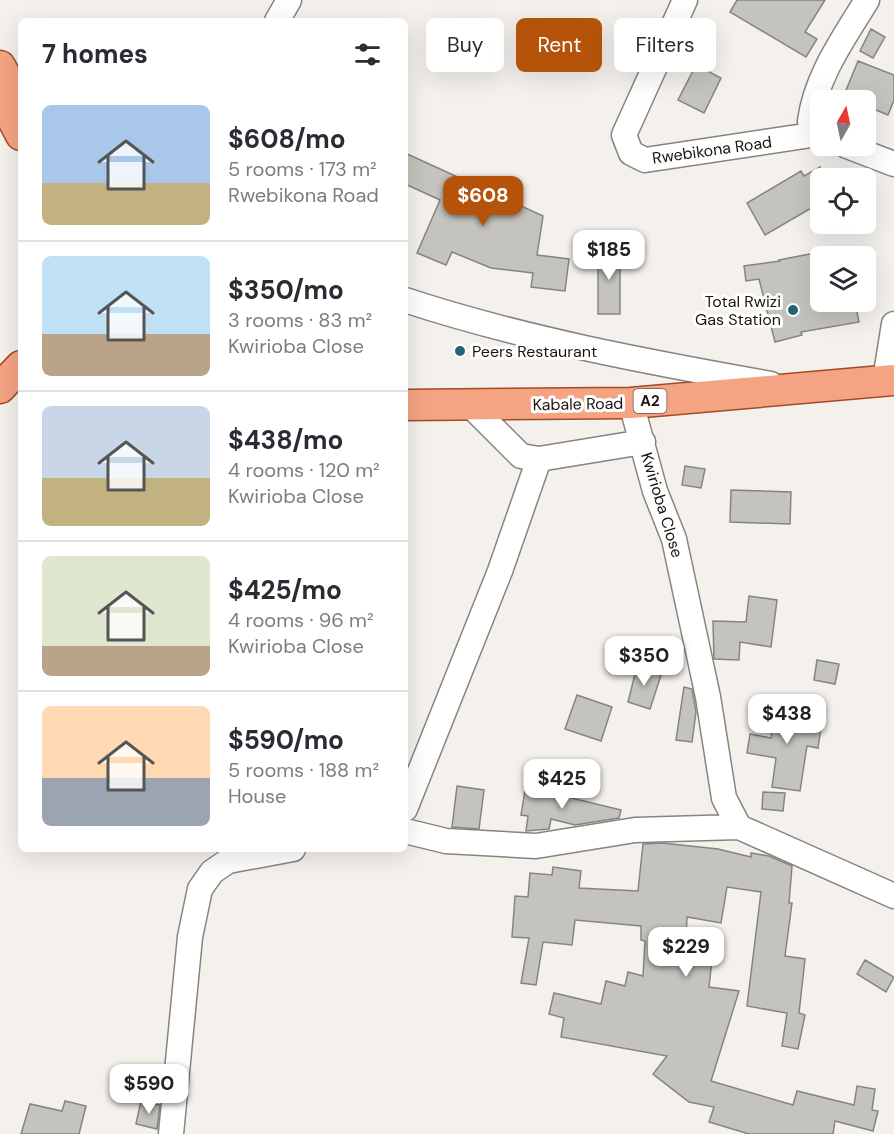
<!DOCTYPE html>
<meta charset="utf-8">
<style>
:root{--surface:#fff;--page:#f7f7f7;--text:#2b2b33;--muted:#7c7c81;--line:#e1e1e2;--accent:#b45309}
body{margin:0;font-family:"DM Sans",sans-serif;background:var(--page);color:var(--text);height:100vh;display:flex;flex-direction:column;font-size:22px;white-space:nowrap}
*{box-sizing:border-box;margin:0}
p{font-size:20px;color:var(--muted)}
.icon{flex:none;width:33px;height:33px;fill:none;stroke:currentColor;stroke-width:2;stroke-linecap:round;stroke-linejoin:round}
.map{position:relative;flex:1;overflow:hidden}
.side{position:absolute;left:18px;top:18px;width:390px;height:834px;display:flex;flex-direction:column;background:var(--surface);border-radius:9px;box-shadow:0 6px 24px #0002}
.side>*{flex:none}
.guide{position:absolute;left:426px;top:18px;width:378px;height:54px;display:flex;gap:12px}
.needle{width:39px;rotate:9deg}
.tools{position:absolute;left:810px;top:90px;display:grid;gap:12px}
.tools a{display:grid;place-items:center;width:66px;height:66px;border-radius:9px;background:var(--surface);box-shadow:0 6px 24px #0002;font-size:30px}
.price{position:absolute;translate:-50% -51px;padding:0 14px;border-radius:12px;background:#fff;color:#222;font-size:20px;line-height:39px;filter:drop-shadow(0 2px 3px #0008)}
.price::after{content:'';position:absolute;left:50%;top:36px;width:18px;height:14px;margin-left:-9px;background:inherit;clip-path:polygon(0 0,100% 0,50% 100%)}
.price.current{background:var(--accent);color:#fff}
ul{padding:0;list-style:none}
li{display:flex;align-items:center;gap:18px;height:150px;padding:0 24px}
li+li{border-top:2px solid var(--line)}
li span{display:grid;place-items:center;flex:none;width:168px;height:120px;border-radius:9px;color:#555}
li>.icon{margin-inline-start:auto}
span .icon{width:72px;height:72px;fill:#fffc;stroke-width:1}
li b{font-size:26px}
h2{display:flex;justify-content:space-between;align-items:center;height:72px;padding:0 24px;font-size:26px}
.chip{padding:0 21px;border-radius:9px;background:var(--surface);box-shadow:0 6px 24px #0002;font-size:21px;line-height:54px}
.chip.current{background:var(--accent);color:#fff}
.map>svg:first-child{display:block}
</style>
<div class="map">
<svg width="894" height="1134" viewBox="0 0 894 1134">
<rect width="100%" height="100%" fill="#f4f0ec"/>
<!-- building -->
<path fill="#c4c3be" stroke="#858580" stroke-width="1.5" d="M737,0H825L805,32L817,39L806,57L730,12Z
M871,29L885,37L873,58L860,51Z
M858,61L894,75V100L888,115L866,106V100H842Z
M696,65L721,78L704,113L678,100Z
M405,153L543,216L537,255L569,259L565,291L531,287L533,273L491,268L452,252L446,265L417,253L440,200L405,184Z
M820,167V203L765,235L747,203L801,171L804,176Z
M620,248V314H598V249Z
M820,252V302H855L859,322L801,332L802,335L775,342L759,279L746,281L744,266L780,261L779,260Z
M685,466L705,469L701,488L682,485Z
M731,490L791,492L790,524L730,522Z
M749,596L777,600L771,647L740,642L739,660L714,659L713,621L746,622Z
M817,660L839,664L835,684L814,680Z
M637,666L662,672L650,709L628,702Z
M684,687L692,689L696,712L692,742L676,740Z
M577,695L612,707L601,741L565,729Z
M776,697L794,700L792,717L822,721L818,748L807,746L800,791L772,787L776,758L747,753L750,734L771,738Z
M457,786L484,790L479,829L452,827Z
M525,790L543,791L621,810L619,818L575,825L551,819L549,829L526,831L528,816L521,815Z
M763,792L785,793L783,811L762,809Z
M662,843L718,849L751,857V853L769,856L792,866L789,903H792L785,956L805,959L799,1013L805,1015L798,1049L782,1046L787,1013L747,1006L761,892L727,887L721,923L687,917L685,957L712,960L709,987L739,991L711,1081L793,1105L797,1091L854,1105L857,1086L875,1089L872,1110L878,1111L873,1131L835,1121L833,1134H749L709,1122L714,1107L689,1102L653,1074L667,1056L561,1037L564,1018L549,1014L554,993L601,1004L606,981L625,986L628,972L643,976L645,941L641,940V926L575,920L572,945L543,942L536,985L521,983L529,938L512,937L515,896L528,897L530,873L552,875L553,867L581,871L579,888L638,891L643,844Z
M865,960L894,977L886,992L857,974Z
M65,1101L86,1106L79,1134H21L30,1104L62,1111Z
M141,1101L160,1105L157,1129L136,1124Z"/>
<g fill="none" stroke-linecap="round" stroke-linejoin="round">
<!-- minor casing -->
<g stroke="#878480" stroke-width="27">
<path id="minor" d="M685,0L624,135L631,153L645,160L818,134
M277,21L289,0
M820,135L810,121C816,76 844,38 867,0
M847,146L894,164
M405,300C524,339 648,362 771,384
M885,380L894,324
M631,403L655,491L674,539L708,697L724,798L739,827L894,896
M539,459L643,442
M405,809L500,571L539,459L521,456L469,404
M405,831L446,841L536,846L635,830L739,827
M171,1134L190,937L200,889L212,872L228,861L293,849"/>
</g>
<!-- major casing -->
<g stroke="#a34b27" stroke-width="33">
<path id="major" d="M0,66L21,104
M0,95L21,135
M0,388L21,366
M405,405L631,403L894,380"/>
</g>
<!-- minor -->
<use href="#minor" stroke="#fff" stroke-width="24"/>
<!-- major -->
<use href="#major" stroke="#f5a483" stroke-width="30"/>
</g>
<!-- markers -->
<g fill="#226577" stroke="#fffefd" stroke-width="2">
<circle cx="793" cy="310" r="6"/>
<circle cx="460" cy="351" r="6"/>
</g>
<g text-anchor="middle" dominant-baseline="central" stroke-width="6" stroke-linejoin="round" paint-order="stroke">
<!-- shield labels -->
<rect fill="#fffefd" stroke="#5d5c5a" stroke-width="1.5" x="633.5" y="389" width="33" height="24" rx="4.5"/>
<g font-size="15" font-weight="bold" fill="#171614">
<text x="650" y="401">A2</text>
</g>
<!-- street labels -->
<g font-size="16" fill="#171614" stroke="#fffefd">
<text transform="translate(712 150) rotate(-8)">Rwebikona Road</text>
<text transform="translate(578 404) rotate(-1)">Kabale Road</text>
<text transform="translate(662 505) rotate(73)">Kwirioba Close</text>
</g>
<!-- poi labels -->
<g font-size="16" fill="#171614" stroke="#fffefd" text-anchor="end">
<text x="781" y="301">Total Rwizi<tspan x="781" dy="18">Gas Station</tspan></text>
<text x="472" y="351" text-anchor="start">Peers Restaurant</text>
</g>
</g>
</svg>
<div class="tools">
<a><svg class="needle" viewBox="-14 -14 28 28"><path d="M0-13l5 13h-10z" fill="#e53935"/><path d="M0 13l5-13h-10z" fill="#7c7c81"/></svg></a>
<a><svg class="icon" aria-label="locate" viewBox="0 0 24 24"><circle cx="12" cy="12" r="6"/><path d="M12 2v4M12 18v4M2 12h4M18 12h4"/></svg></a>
<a><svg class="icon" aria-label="layers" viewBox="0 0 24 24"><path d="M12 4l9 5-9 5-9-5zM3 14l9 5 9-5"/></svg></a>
</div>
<b class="price current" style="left:483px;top:227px">$608</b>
<b class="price" style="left:609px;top:281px">$185</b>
<b class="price" style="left:644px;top:687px">$350</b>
<b class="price" style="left:787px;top:745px">$438</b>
<b class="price" style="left:562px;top:810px">$425</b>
<b class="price" style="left:686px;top:978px">$229</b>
<b class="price" style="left:149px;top:1115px">$590</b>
<div class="guide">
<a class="chip">Buy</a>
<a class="chip current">Rent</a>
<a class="chip">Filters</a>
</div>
<section class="side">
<h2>7 homes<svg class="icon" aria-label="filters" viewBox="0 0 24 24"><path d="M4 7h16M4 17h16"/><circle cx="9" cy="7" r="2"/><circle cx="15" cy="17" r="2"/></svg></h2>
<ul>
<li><span style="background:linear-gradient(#a9c7e8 65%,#c2b280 0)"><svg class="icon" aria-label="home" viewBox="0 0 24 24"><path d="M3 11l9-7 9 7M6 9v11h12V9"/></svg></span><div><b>$608/mo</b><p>5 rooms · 173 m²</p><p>Rwebikona Road</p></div></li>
<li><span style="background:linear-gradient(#bfe0f5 65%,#b9a48a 0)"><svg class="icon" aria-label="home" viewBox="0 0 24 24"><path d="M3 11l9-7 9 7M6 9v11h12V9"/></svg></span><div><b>$350/mo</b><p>3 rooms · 83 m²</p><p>Kwirioba Close</p></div></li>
<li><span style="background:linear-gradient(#c9d6e8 60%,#c2b280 0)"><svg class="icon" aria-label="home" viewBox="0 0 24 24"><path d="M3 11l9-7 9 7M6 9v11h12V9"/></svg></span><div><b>$438/mo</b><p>4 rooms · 120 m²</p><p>Kwirioba Close</p></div></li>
<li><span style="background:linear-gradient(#dfe7d0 75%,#b9a48a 0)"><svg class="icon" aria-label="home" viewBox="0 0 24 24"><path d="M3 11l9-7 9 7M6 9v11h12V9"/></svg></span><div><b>$425/mo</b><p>4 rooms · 96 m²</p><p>Kwirioba Close</p></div></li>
<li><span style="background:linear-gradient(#ffd9b3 60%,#9aa5b1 0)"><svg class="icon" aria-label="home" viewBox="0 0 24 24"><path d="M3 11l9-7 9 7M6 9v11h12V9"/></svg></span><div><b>$590/mo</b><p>5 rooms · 188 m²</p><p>House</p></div></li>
</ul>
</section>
</div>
